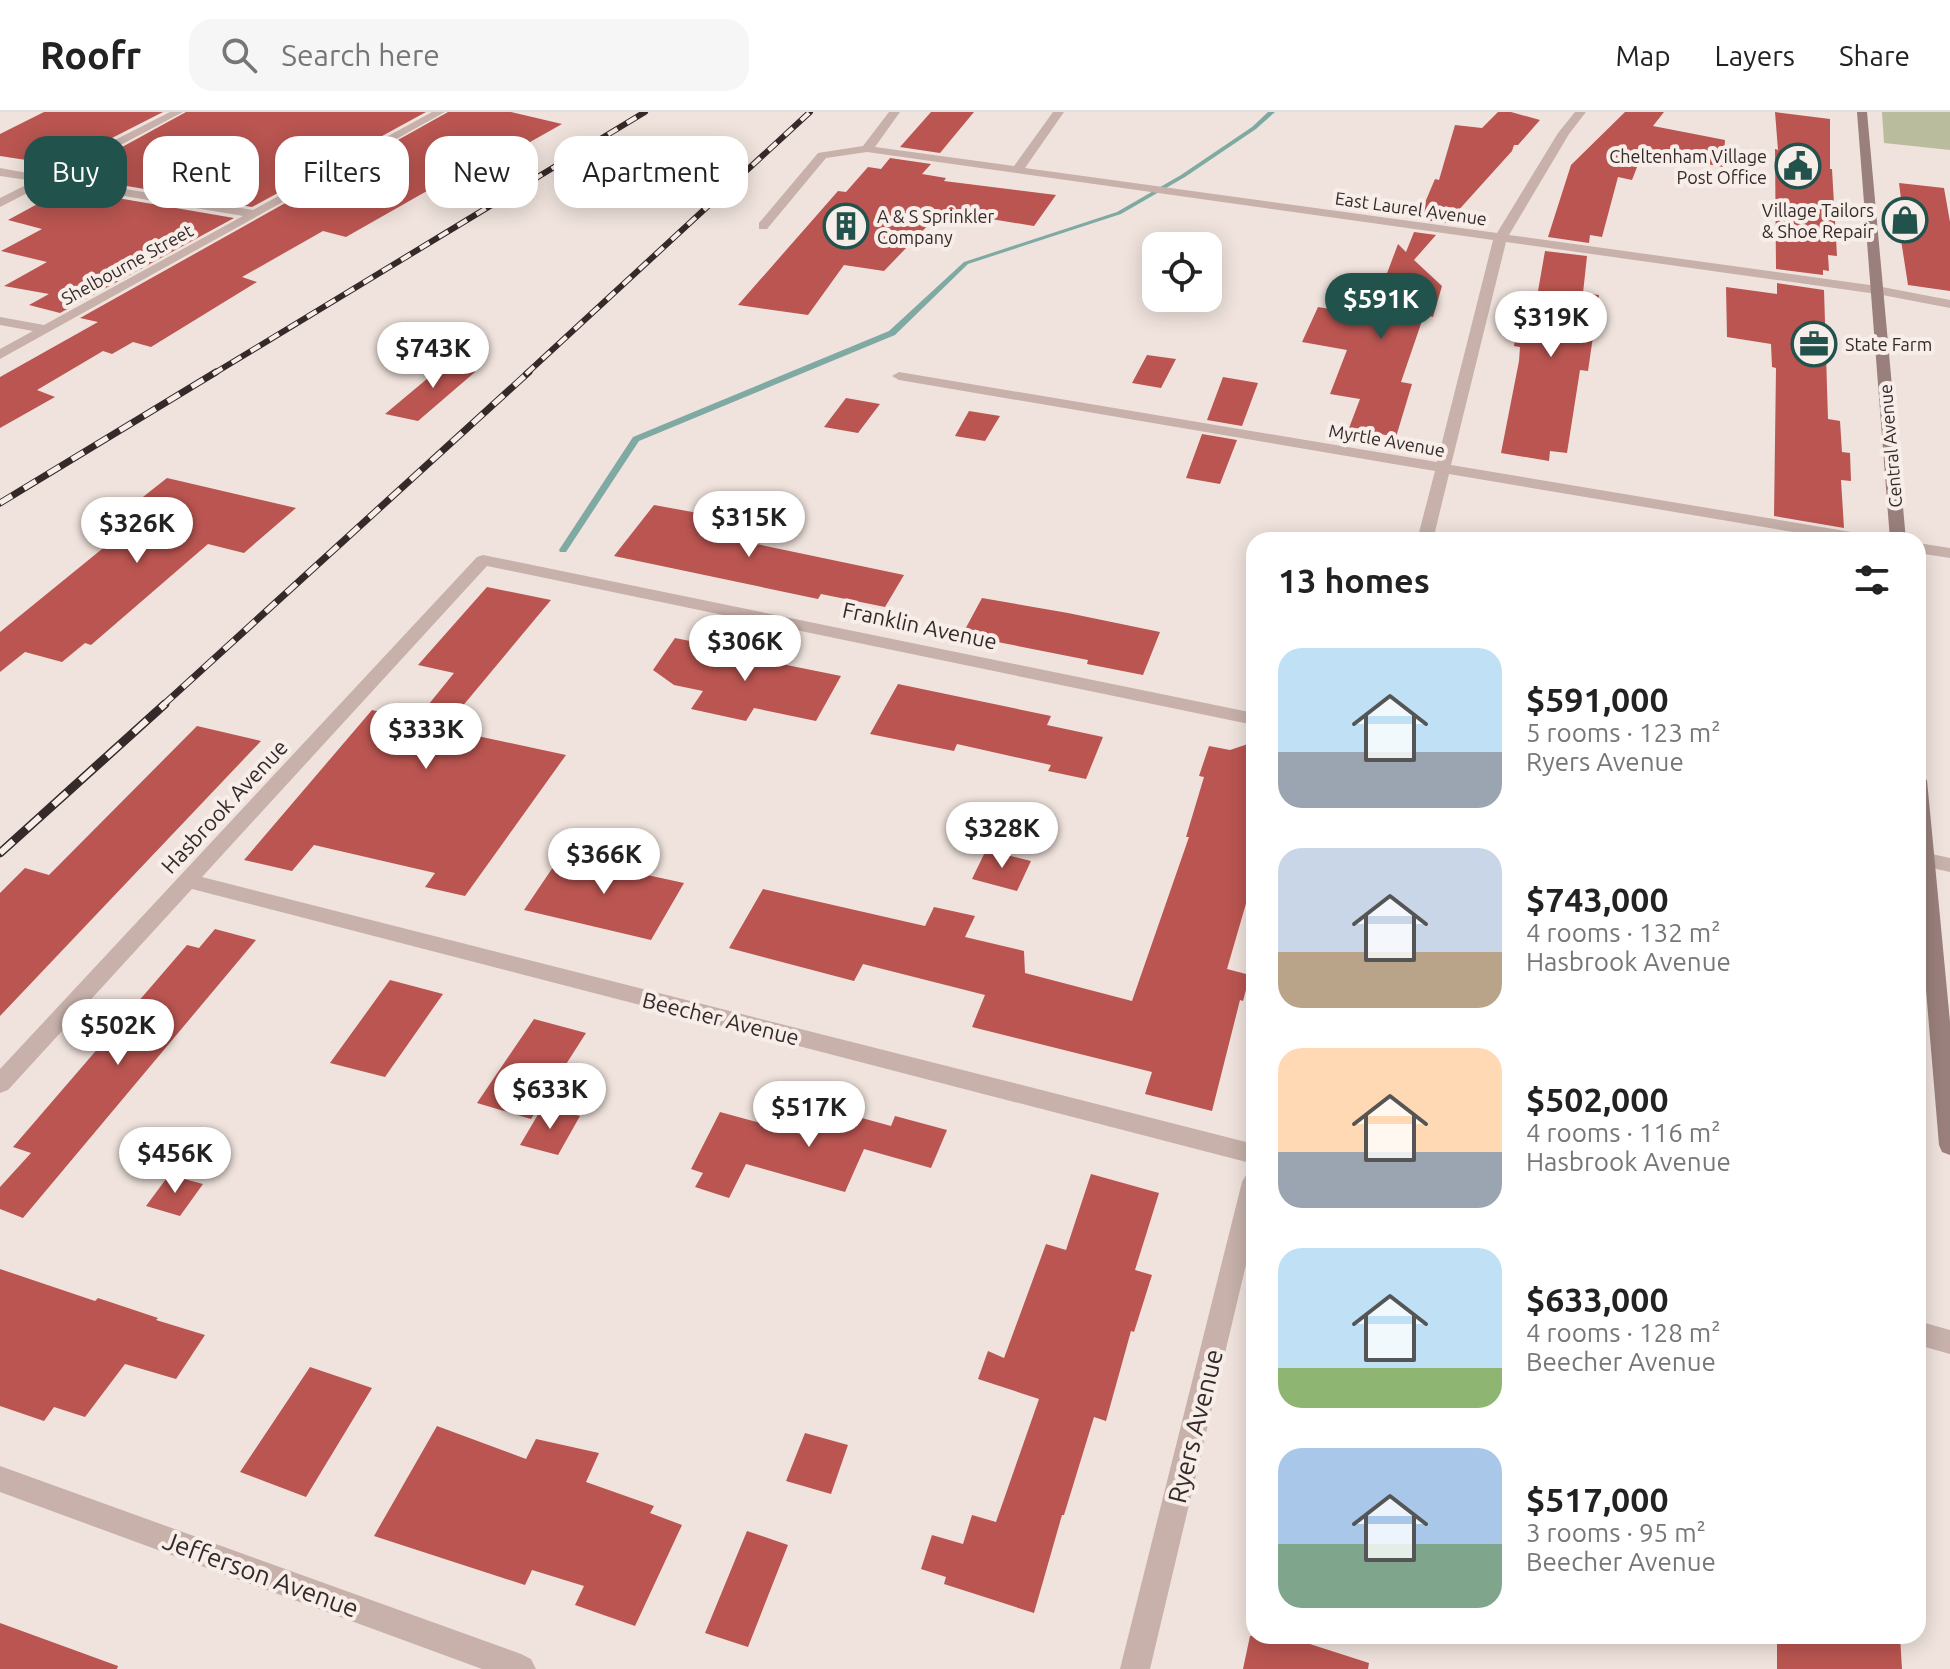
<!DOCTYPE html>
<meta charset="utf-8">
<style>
:root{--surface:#fff;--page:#f6f6f6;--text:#222;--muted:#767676;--line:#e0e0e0;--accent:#22524c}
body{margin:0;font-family:Ubuntu,sans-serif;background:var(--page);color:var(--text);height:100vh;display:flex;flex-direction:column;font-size:30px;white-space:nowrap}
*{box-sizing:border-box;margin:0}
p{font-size:26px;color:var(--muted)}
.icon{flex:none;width:44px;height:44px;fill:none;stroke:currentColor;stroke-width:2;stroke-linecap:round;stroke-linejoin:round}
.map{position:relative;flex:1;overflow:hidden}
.sheet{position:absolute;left:1246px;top:420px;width:680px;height:1112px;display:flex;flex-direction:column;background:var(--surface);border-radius:24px;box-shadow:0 4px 20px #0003}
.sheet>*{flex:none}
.hud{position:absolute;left:24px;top:24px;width:760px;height:72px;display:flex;gap:16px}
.fabs{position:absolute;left:1142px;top:120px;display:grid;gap:16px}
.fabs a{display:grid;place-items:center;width:80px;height:80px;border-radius:16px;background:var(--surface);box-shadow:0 4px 20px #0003;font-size:40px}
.price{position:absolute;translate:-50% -68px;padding:0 18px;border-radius:28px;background:#fff;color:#222;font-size:26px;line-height:52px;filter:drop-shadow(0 2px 4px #0008)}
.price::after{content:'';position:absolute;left:50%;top:48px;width:24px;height:18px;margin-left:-12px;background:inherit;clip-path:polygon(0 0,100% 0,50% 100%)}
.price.current{background:var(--accent);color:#fff}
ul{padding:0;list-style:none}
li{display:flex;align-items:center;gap:24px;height:200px;padding:0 32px}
li span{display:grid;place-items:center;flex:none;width:224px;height:160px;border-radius:24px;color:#555}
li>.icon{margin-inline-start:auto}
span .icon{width:96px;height:96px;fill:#fffc;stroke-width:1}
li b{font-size:34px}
h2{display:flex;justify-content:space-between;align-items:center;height:96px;padding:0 32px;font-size:34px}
.tag{padding:0 28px;border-radius:24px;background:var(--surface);box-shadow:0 4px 20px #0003;font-size:28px;line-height:72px}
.tag.current{background:var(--accent);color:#fff}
header{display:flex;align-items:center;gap:48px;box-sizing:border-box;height:112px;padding:0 40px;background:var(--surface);border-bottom:2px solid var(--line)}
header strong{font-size:38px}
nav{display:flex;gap:44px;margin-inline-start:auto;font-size:28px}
.search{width:560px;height:72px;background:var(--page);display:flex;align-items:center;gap:20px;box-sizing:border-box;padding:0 28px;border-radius:24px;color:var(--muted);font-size:30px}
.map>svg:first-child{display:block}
</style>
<header>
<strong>Roofr</strong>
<div class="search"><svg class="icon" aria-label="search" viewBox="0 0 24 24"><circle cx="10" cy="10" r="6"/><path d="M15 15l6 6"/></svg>Search here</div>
<nav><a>Map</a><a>Layers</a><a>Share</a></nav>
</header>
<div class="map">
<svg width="1950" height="1557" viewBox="0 0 1950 1557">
<rect width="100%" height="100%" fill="#f0e3dd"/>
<!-- green -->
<path fill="#b9bd9e" d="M1882,0H1950V38L1884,31Z"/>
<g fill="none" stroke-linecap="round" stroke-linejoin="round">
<!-- stream -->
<path fill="#7faaa3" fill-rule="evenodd" d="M1268,0H1275L1256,17L1185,65L1121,102L968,152L895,223L639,329L566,440H560L559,438L633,325L889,219L964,150L1117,100L1181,63L1252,15Z"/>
</g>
<!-- building -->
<path fill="#ba5551" d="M44,0H163L59,53L0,44V22Z
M186,0H426L252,95L85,67L100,60L82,57Z
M448,0H511L562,12L475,61L465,59L448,67L346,125L323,119L242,165L257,170L151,235L133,230L112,242L103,239L37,278L55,285L0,316V265L98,210L80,206Z
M931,0H974L940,41L900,35Z
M1498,0H1511L1540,8L1518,33H1514L1512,39L1447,111L1418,107L1435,67L1439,68L1455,13L1482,16Z
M1625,0H1664L1653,14L1725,28L1723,55L1658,43L1654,53L1639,50L1632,68L1618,65L1602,125L1590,123L1589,131L1548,125L1571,53Z
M1775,0L1830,7V57H1832L1837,144L1828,143L1829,159L1823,158V163L1776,157L1775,37L1778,38Z
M890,46L931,52L922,62L946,66L944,69L1056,83L1034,114L985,106L980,114L933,108L884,159L844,153L808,203L738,193L838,79L846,80L868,55L881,57Z
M1899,71L1944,76L1950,110V179L1908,173L1897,102L1903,103Z
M65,77L234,106L60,201L29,193L49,182L4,174L47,150L1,139L42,117L8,108Z
M1414,120L1436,123L1414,148L1442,174L1433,205L1424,203L1401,270L1412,272L1396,325L1349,316L1360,287L1330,282L1347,238L1302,230L1318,195L1371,204L1398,132L1406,140Z
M1545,139L1587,144L1583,181L1599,183L1588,259L1580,258L1567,341L1550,339L1549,349L1501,341L1519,249L1520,235L1514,234L1520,200L1534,202Z
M1777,171L1824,178L1828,307L1840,309L1842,340L1850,341L1851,369L1841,368L1844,416L1774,404L1776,256L1772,255L1771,232L1727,225L1726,175L1777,182Z
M458,241L475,260L418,309L385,302Z
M1147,243L1176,247L1161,276L1132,271Z
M1223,265L1258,271L1242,314L1207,308Z
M846,286L880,292L858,321L824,315Z
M969,299L1000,304L985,329L955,324Z
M1202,322L1237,328L1220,372L1186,366Z
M167,366L296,396L244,441L208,432L91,533L85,531L62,550L25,540L0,560V520L129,415L110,411Z
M654,393L742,409L728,426L904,463L885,495L821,482L818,487L614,444Z
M487,475L551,488L456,602L466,604L454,619L566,643L465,784L425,775L435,761L314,733L292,759L244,748L372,598L416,608L454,561L418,553Z
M982,486L1068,501L1160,520L1143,563L1087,552L1088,548L962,523Z
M675,526L710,533L708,537L841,564L816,609L754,596L746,609L691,597L703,579L674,573L653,558Z
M898,572L1051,604L1047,613L1103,625L1086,667L1048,659L1051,653L957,632L954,639L870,622Z
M197,614L261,629L0,904V781L25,756L49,763Z
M1254,630V764L1227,857L1250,863L1243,889L1240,888L1212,999L1145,982L1152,960L972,915L985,883L863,852L854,869L729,836L763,777L925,814L934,795L975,804L965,825L1024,839L1025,861L1132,889L1189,725H1186L1204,665L1199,664L1209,634L1230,638Z
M566,736L606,745L601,753L684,771L651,828L524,798Z
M986,738L1031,749L1017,779L972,767Z
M215,817L256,828L23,1106L0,1097V1075L31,1041L13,1035L187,833L199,836Z
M390,868L443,882L385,965L330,951Z
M534,907L586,921L531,1007L477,991Z
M543,994L580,1004L558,1043L520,1033Z
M822,995L891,1014L895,1004L947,1018L931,1056L864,1037L845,1080L746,1052L729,1086L695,1075L703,1061L691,1057L720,1000L808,1024Z
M1091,1062L1159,1081L1135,1158L1152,1163L1134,1220L1131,1219L1106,1309L1094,1305L1064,1403H1062L1034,1501L944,1472L946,1465L921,1457L932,1423L963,1432L972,1403L996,1410L1039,1287L978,1267L988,1239L1004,1246L1046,1132L1066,1138Z
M169,1063L203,1072L180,1104L146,1094Z
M0,1157L95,1189L98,1186L158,1206L156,1208L205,1223L176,1267L125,1252L85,1305L54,1295L44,1309L0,1294Z
M310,1255L372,1276L306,1385L240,1360Z
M437,1314L526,1347L536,1327L599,1341L586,1370L654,1394L650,1401L682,1413L635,1514L575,1493L584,1474L532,1458L525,1473L374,1424Z
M805,1321L848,1333L831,1382L786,1369Z
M747,1419L788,1433L748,1535L705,1521Z
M0,1511L118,1554L117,1557H0Z
M1250,1524H1285L1369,1551L1368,1557H1243Z
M1777,1524H1900L1902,1557H1777Z"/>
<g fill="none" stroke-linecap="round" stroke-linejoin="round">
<!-- minor -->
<path fill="#c7b1aa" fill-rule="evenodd" d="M170,0H183L58,66L253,98L432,0H445L0,247V237L33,219L0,213V205L44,213L243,104L47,71L0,95V86L34,69L0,64V56L44,64Z
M889,0H900L875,35L1014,54L1053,0H1064L1025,56L1497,121L1558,21L1575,0H1586L1569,22L1509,123L1877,174L1950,188V196L1877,182L1506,130L1451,353L1869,423L1877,428H1841L1449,362L1433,428H1417L1435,359L899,268L892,264L899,260L1437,350L1493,128L867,40L826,46L767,117H759V111L818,41L863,34Z
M1918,431L1950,436V446L1918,441Z
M483,443L1254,601V613L487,454L202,765L1254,1032V1052L192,777L8,978L0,981V957L477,445Z
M1918,739L1950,746V760L1918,753Z
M1254,1060V1119L1150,1557H1120L1242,1070L1246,1063Z
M1918,1209L1950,1218V1242L1918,1233Z
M0,1354L521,1542L531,1547L536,1557H482L0,1380Z"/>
<!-- secondary -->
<path fill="#9a807c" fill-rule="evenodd" d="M1857,0H1867L1906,428H1890Z
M1918,662L1927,668L1950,910V1043L1942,1040L1939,1033L1918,782Z"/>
<!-- rail-far2 casing -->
<g stroke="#352a29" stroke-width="6">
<path id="rail-far2" d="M213,262L645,0
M526,262L810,0"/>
</g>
<!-- rail-far1 casing -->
<g stroke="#352a29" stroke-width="7">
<path id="rail-far1" d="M0,391L216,260
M162,594L529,260"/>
</g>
<!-- rail casing -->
<g stroke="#352a29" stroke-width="9">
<path id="rail" d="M0,741L165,592"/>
</g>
<!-- rail-far2 -->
<use href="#rail-far2" stroke="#f8eee9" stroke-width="4" stroke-dasharray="11" stroke-linecap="butt"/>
<!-- rail-far1 -->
<use href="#rail-far1" stroke="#f8eee9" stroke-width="5" stroke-dasharray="14" stroke-linecap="butt"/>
<!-- rail -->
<use href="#rail" stroke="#f8eee9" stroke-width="6" stroke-dasharray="18" stroke-linecap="butt"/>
</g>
<!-- icons -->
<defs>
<g id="civic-ring" transform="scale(2.3)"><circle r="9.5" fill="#f8eee9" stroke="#22524c" stroke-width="1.5"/><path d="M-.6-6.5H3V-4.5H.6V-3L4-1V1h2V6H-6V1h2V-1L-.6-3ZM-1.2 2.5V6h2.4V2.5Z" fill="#22524c"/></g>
<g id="shop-ring" transform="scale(2.3)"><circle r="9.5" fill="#f8eee9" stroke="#22524c" stroke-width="1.5"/><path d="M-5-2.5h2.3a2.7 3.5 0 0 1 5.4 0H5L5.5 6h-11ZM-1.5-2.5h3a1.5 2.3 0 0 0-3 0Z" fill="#22524c"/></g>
<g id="building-ring" transform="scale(2.3)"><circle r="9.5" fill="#f8eee9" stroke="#22524c" stroke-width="1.5"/><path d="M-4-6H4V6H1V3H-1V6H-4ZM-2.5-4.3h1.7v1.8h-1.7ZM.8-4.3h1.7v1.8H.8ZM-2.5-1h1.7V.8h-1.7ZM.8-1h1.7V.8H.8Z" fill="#22524c"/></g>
<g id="office-ring" transform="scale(2.3)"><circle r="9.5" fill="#f8eee9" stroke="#22524c" stroke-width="1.5"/><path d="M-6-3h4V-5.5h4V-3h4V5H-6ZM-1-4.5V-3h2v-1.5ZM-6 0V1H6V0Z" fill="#22524c"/></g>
</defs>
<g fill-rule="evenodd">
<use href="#civic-ring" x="1798" y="54"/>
<use href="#shop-ring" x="1905" y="108"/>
<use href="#building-ring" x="846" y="114"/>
<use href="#office-ring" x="1814" y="232"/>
</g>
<g text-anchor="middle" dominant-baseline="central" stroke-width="8" stroke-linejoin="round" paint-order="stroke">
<!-- far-poi labels -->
<g font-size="18" fill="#352a29" stroke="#f8eee9" text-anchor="end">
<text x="1767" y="44">Cheltenham Village<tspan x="1767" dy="21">Post Office</tspan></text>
<text x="1874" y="98">Village Tailors<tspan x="1874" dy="21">&amp; Shoe Repair</tspan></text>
<text x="877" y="104" text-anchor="start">A &amp; S Sprinkler<tspan x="877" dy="21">Company</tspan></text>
<text x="1845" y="232" text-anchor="start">State Farm</text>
</g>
<!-- far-street labels -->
<g font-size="18" fill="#352a29" stroke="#f8eee9">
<text transform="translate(1411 96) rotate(8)">East Laurel Avenue</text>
<text transform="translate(127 152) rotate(-29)">Shelbourne Street</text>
<text transform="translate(1387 328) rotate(10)">Myrtle Avenue</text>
<text transform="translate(1890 334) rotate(-95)">Central Avenue</text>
</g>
<!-- street labels -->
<g font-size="22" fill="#352a29" stroke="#f8eee9">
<text transform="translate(920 513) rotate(12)">Franklin Avenue</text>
<text transform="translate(224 694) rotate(-47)">Hasbrook Avenue</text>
<text transform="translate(721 906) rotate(14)">Beecher Avenue</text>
</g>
<!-- near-street labels -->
<g font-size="26" fill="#352a29" stroke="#f8eee9">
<text transform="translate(1195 1314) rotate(-76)">Ryers Avenue</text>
<text transform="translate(261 1462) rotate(20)">Jefferson Avenue</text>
</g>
</g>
</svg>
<div class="fabs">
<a><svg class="icon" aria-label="locate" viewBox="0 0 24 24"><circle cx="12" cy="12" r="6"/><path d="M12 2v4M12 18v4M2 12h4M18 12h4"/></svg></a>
</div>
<b class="price current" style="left:1381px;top:229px">$591K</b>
<b class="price" style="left:1551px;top:247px">$319K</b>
<b class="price" style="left:433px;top:278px">$743K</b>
<b class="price" style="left:749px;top:447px">$315K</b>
<b class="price" style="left:137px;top:453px">$326K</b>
<b class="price" style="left:745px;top:571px">$306K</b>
<b class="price" style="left:426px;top:659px">$333K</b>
<b class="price" style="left:1002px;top:758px">$328K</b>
<b class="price" style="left:604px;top:784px">$366K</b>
<b class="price" style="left:118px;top:955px">$502K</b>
<b class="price" style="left:550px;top:1019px">$633K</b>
<b class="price" style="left:809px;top:1037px">$517K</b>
<b class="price" style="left:175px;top:1083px">$456K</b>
<div class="hud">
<a class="tag current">Buy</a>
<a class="tag">Rent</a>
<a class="tag">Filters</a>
<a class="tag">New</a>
<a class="tag">Apartment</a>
</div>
<section class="sheet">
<h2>13 homes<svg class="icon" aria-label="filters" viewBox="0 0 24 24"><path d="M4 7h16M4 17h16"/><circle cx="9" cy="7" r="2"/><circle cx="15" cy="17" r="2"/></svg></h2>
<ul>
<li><span style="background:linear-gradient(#bfe0f5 65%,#9aa5b1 0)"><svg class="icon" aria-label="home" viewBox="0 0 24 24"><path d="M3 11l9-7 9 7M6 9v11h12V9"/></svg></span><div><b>$591,000</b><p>5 rooms · 123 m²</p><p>Ryers Avenue</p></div></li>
<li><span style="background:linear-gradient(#c9d6e8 65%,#b9a48a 0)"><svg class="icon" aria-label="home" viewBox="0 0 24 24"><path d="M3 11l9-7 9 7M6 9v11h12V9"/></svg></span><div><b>$743,000</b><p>4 rooms · 132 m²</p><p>Hasbrook Avenue</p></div></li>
<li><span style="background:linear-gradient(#ffd9b3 65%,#9aa5b1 0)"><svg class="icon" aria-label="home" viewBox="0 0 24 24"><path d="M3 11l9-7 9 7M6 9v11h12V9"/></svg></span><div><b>$502,000</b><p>4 rooms · 116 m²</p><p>Hasbrook Avenue</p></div></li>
<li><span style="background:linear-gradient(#bfe0f5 75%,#8fb573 0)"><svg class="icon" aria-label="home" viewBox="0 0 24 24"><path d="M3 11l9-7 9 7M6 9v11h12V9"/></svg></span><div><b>$633,000</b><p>4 rooms · 128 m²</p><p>Beecher Avenue</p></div></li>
<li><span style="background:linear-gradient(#a9c7e8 60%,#7fa58c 0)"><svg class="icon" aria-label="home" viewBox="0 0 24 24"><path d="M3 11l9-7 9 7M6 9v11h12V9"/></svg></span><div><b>$517,000</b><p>3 rooms · 95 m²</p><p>Beecher Avenue</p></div></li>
</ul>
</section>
</div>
